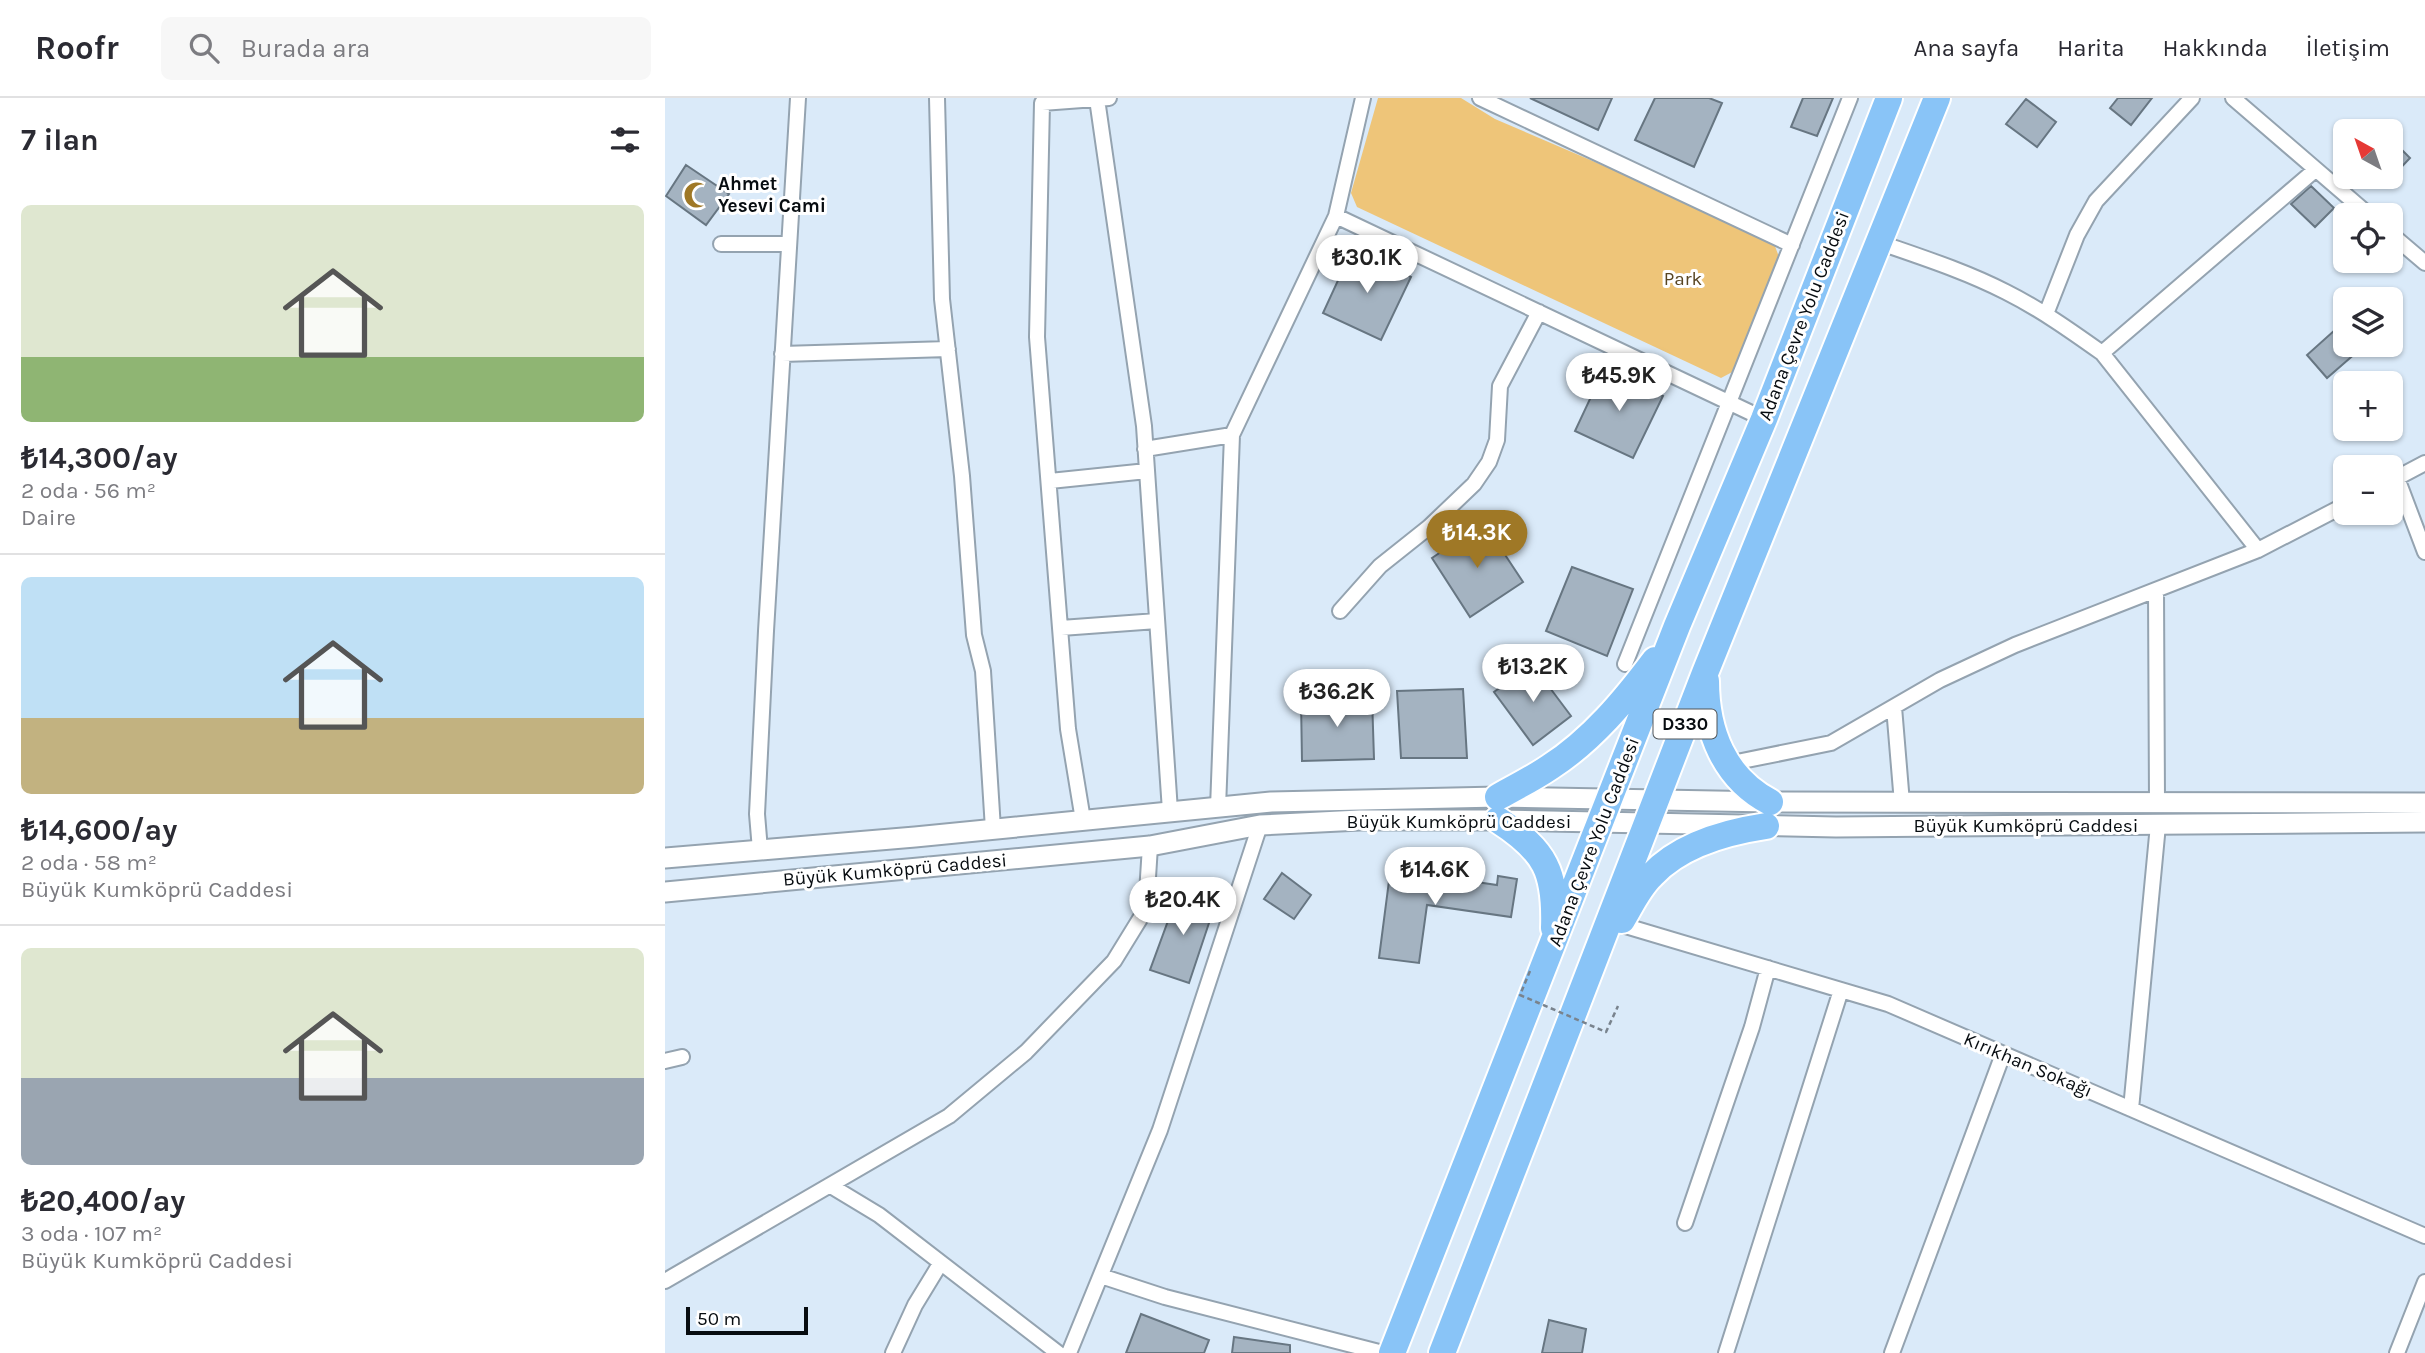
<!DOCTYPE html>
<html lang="tr">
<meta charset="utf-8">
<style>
:root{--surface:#fff;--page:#f7f7f7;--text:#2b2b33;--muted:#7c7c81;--line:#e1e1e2;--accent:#9f7826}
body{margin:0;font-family:Karla,sans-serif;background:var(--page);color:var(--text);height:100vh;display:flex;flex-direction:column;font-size:26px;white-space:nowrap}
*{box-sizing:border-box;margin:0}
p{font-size:23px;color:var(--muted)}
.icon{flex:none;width:38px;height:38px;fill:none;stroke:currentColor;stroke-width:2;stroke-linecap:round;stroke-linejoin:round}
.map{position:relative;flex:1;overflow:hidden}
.details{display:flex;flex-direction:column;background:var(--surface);width:665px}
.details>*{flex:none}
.needle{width:46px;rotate:320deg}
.controls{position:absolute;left:1668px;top:21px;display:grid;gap:14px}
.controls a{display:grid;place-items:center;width:70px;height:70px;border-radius:10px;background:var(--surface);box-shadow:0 2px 5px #0004;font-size:35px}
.scale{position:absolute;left:21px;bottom:18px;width:122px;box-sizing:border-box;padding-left:7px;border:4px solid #070c10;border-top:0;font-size:19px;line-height:24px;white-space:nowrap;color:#070c10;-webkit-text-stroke:5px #fff;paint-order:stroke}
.price{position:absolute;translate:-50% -60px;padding:0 16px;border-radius:24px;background:#fff;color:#222;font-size:23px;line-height:46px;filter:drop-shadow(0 2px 4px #0008)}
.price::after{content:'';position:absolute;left:50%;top:42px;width:21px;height:16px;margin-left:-10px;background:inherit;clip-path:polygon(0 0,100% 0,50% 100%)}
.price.current{background:var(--accent);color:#fff}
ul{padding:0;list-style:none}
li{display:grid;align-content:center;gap:14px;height:371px;padding:0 21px}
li+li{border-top:2px solid var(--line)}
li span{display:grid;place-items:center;height:217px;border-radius:10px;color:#555}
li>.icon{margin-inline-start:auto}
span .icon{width:126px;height:126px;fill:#fffc;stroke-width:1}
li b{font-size:30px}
h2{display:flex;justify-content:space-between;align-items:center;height:84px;padding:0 21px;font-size:30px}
header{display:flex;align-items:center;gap:42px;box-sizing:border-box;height:98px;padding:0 35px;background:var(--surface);border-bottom:2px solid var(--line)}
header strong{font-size:33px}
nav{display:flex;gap:38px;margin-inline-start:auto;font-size:24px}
.search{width:490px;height:63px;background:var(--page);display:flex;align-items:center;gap:18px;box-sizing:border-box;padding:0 24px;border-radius:10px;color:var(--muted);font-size:26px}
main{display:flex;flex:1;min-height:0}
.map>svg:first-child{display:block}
</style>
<header>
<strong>Roofr</strong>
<div class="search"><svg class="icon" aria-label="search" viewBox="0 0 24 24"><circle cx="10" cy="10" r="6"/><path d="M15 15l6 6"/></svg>Burada ara</div>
<nav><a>Ana sayfa</a><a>Harita</a><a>Hakkında</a><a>İletişim</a></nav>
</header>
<main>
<section class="details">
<h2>7 ilan<svg class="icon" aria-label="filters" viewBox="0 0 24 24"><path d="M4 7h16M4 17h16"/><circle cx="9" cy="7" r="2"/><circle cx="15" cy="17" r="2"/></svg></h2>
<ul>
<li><span style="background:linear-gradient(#dfe7d0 70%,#8fb573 0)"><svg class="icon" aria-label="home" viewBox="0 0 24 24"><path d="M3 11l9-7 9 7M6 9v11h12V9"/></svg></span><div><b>₺14,300/ay</b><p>2 oda · 56 m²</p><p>Daire</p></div></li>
<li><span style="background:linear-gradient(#bfe0f5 65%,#c2b280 0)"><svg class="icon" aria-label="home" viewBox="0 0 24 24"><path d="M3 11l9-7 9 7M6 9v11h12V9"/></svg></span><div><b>₺14,600/ay</b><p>2 oda · 58 m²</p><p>Büyük Kumköprü Caddesi</p></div></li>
<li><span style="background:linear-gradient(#dfe7d0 60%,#9aa5b1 0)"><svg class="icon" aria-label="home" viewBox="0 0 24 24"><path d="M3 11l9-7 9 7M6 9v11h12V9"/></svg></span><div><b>₺20,400/ay</b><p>3 oda · 107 m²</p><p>Büyük Kumköprü Caddesi</p></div></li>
</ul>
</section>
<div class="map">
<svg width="1760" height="1255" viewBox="0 0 1760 1255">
<rect width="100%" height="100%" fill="#daeaf9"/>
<!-- green -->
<path fill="#eec579" d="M713,0H796L830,21L1107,140L1114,159L1071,272L1056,280L692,109L686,95Z"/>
<!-- building -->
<path fill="#a4b3c1" stroke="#677682" stroke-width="2" d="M865,0H947L933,32Z
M990,0H1044L1057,5L1029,69L970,42Z
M1138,0H1168L1152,38L1126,29Z
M1453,0H1487L1466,27L1445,10Z
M1361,1L1391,24L1372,49L1341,26Z
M1726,41L1745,60L1726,80Z
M21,67L64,96L41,127L1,98Z
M1646,88L1669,110L1650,129L1626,106Z
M687,152L746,179L716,242L658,215Z
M1680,223V247H1700L1662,280L1642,257Z
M939,271L998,298L968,360L910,333Z
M819,425L858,484L805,519L767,460Z
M907,469L968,491L942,558L881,533Z
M867,566L906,618L868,647L829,594Z
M798,591L802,660H736L732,593Z
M707,599L709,661L637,663L636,602Z
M772,769L792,772L791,781L832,787L833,778L852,781L846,819L762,807L754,865L714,860L725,775L770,781Z
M617,775L646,797L629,821L599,801Z
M514,793L551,804L524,885L485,872Z
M476,1216L544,1242L539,1255H461Z
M884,1222L921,1231L917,1255H877Z
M569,1239L625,1247V1255H567Z"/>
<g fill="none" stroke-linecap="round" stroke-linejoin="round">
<!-- street casing -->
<g stroke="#94a3b0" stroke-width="18">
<path id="street" d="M272,0L277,201L297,378L309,537L318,573L328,731
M815,0L1127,147
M1568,0L1704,117
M432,1L479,328L505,713
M671,118L1099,321
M1726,136L1760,165
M1213,144C1256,159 1300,173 1341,194C1375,211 1406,233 1437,255
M56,146H124
M1381,216L1412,137L1431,103L1527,0
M117,256L283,251
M480,351L567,337
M1732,380L1760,454
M385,383L482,373
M1726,383L1760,365
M1593,452L1437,255L1650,72
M1491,492L1492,704
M675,513L715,468L764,429L809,386L824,364L832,342L835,288L874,214
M396,530L492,523
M960,566L1185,0
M1229,609L1237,705
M1062,666L1166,645L1275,582L1350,547L1593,452L1680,407
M553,710L567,337L671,118L698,0
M418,722L403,631L372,239L377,5L444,0
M95,752L92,716L101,533L133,0
M954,826L1223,906L1760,1138
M0,963L17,959
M1466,1011L1493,727
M166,1088L214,1117L393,1255
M1020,1125L1087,929L1103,870
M436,1178L500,1199L718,1255
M0,1183L284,1018L361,954L449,863L481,811L485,748
M228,1255L250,1207L275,1166
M404,1255L495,1032L595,727
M1061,1255L1176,892
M1227,1255L1338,956
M1732,1255L1760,1184"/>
</g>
<!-- secondary casing -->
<g stroke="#94a3b0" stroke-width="23">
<path id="secondary" d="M0,760L250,739L606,704L833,699L1105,704L1760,705
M0,794L485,748L595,727L695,722H833L1171,729L1760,724"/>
</g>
<!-- highway casing -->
<g stroke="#fff" stroke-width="30">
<path id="highway" d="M1041,583C1041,633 1059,680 1105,704
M833,699C851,689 869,680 885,669C927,642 960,602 990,562
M833,722C881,753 891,774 889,830
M957,822C966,807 974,789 987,777C1015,747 1061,734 1101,728
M727,1255L1012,528L1099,321L1224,0
M777,1255L1040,575L1272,0"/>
</g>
<!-- street -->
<use href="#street" stroke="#fff" stroke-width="14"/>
<!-- secondary -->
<use href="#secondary" stroke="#fff" stroke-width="19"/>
<!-- highway -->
<use href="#highway" stroke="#89c4f7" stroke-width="26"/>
<!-- path-bridge -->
<path stroke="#79838d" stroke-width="2.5" stroke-dasharray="5 3.5" stroke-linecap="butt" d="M865,873L855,897L941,934L953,908"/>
</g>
<!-- icons -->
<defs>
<g id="mosque-bare" transform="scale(2.1)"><path d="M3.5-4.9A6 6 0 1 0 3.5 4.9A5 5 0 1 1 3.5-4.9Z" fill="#9f7826" stroke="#fff" stroke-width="2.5" paint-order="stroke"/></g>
</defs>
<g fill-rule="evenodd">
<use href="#mosque-bare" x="32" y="97"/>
</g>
<g text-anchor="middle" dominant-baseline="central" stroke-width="6" stroke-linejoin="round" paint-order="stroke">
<!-- shield labels -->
<rect fill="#fff" stroke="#515558" stroke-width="2" x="988.5" y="611.5" width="63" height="29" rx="5"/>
<g font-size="18" font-weight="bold" fill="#070c10">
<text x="1020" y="626">D330</text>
</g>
<!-- poi labels -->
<g font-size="19" font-weight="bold" fill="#070c10" stroke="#fff" text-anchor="start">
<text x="53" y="86">Ahmet<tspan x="53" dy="22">Yesevi Cami</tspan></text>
</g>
<!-- park labels -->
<g font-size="19" fill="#584521" stroke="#fff">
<text x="1018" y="181">Park</text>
</g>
<!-- street labels -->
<g font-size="19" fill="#070c10" stroke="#fff">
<text transform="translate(1139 218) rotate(-69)">Adana Çevre Yolu Caddesi</text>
<text x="794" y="724">Büyük Kumköprü Caddesi</text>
<text x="1361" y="728">Büyük Kumköprü Caddesi</text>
<text transform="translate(929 744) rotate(-69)">Adana Çevre Yolu Caddesi</text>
<text transform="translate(230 772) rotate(-5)">Büyük Kumköprü Caddesi</text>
<text transform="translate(1363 967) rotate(23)">Kırıkhan Sokağı</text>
</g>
</g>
</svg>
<div class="controls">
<a><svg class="needle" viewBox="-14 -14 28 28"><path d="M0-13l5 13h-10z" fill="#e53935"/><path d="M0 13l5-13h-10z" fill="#7c7c81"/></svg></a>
<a><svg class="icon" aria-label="locate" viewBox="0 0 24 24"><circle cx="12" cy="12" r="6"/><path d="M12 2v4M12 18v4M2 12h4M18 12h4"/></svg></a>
<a><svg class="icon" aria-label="layers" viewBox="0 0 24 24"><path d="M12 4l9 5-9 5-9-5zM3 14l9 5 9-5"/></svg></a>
<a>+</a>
<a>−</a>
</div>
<div class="scale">50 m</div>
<b class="price" style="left:702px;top:197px">₺30.1K</b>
<b class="price" style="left:954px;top:315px">₺45.9K</b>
<b class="price current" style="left:812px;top:472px">₺14.3K</b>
<b class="price" style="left:868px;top:606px">₺13.2K</b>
<b class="price" style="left:672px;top:631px">₺36.2K</b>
<b class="price" style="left:770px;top:809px">₺14.6K</b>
<b class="price" style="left:518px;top:839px">₺20.4K</b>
</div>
</main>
